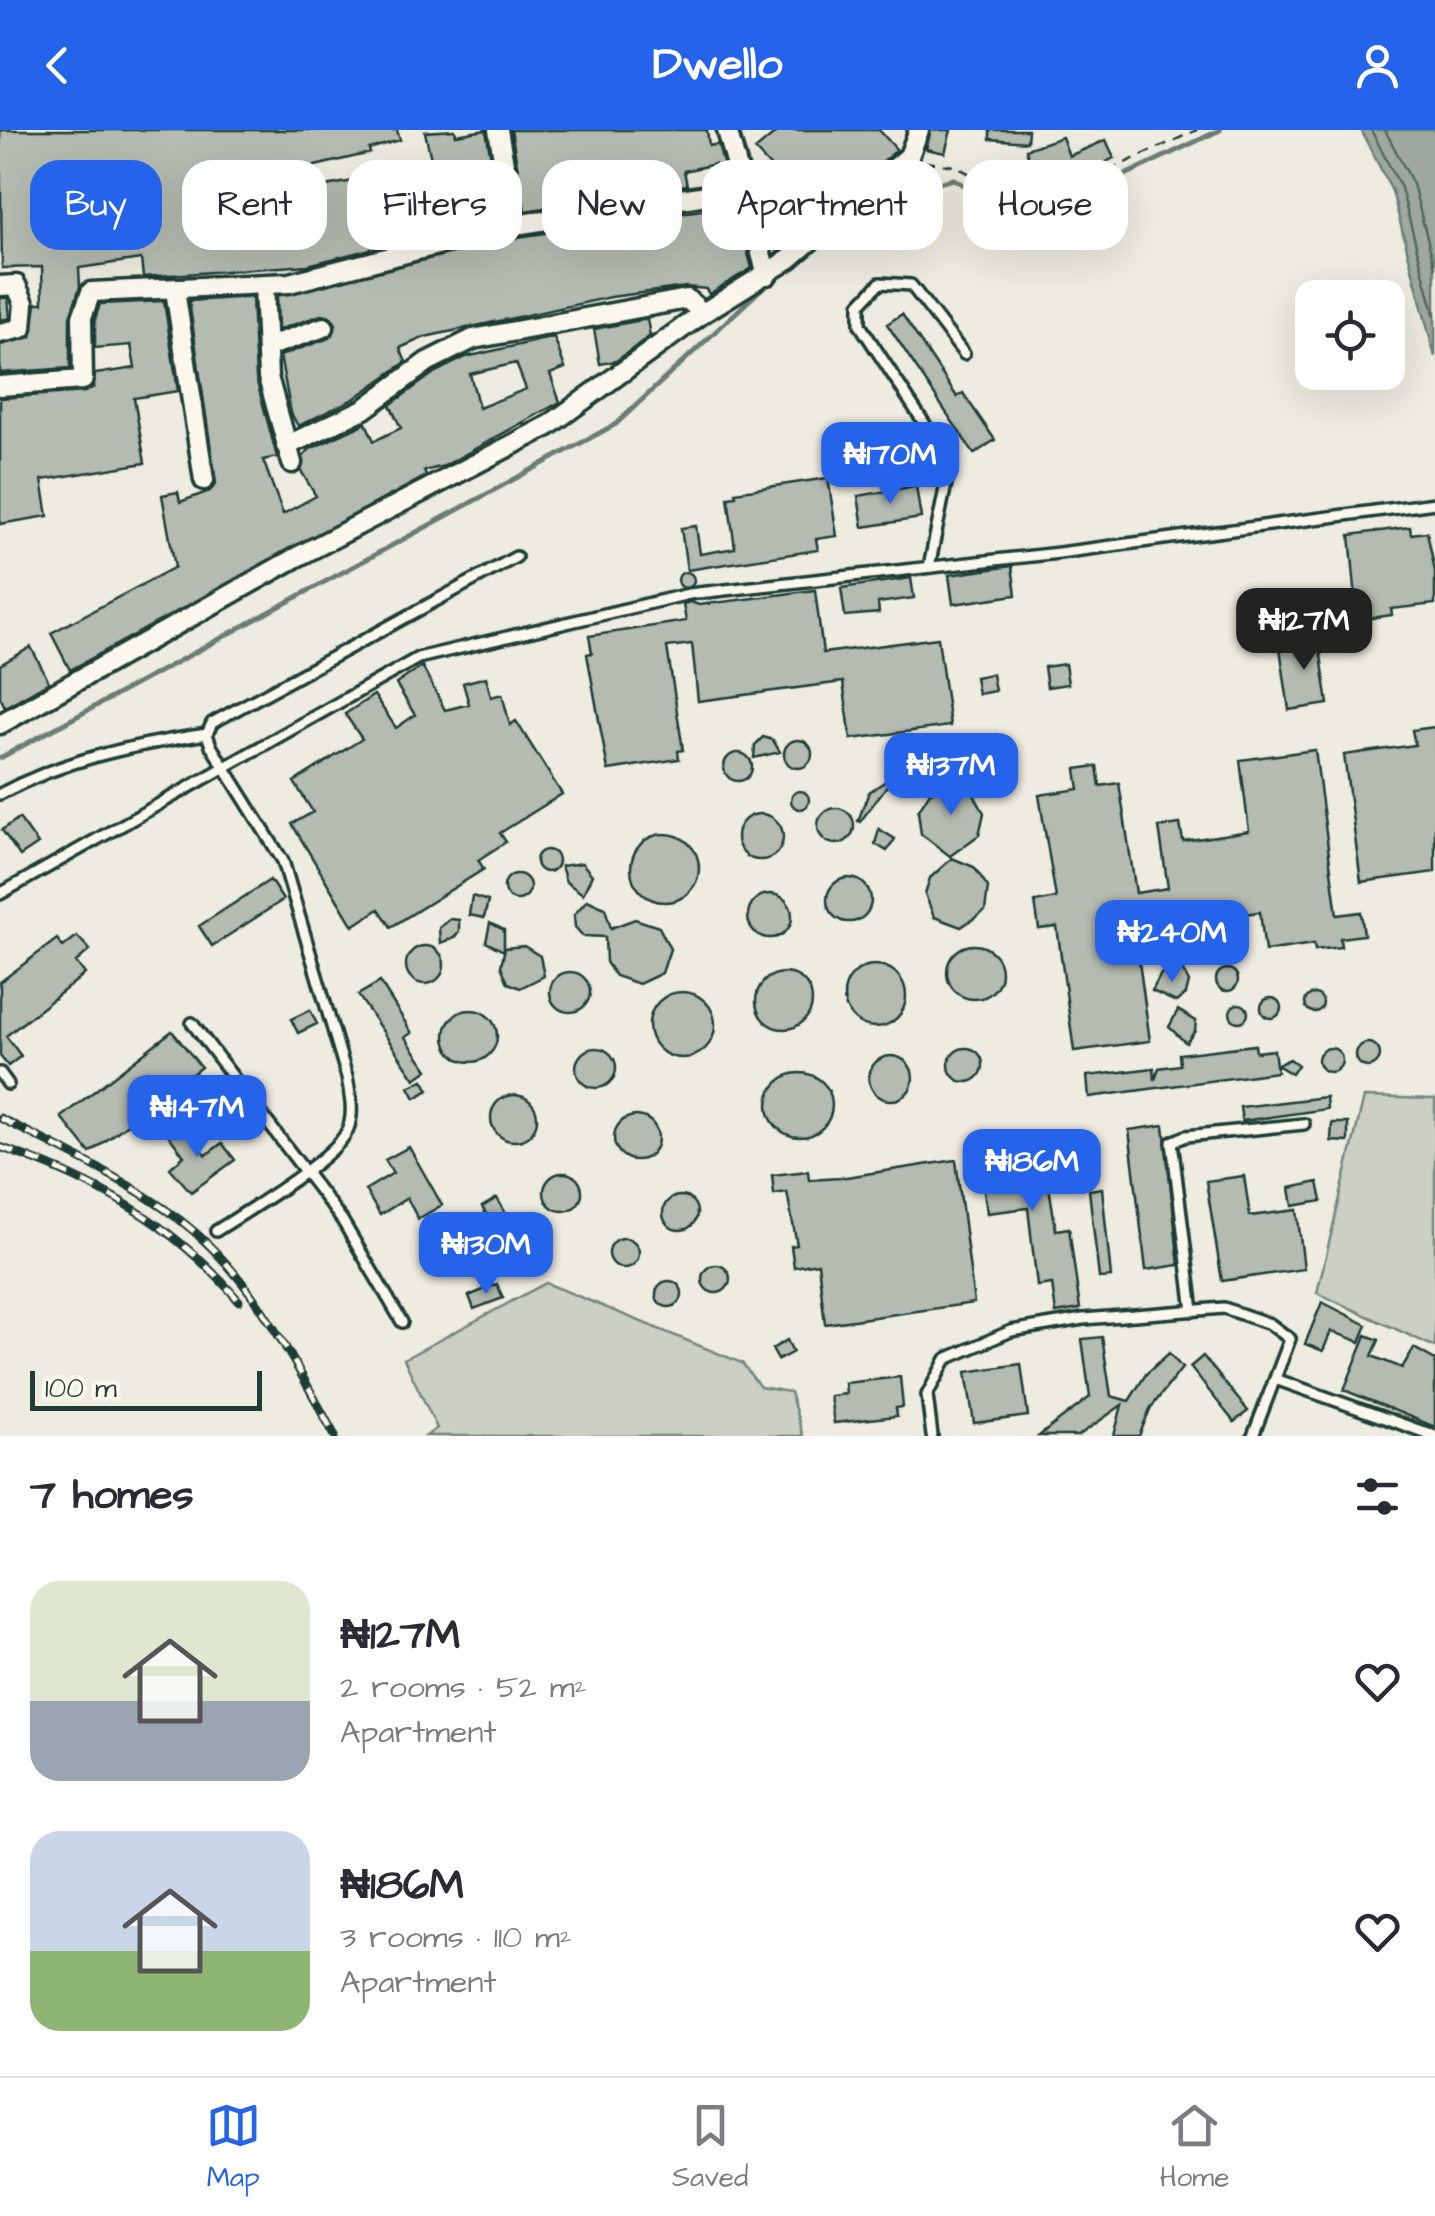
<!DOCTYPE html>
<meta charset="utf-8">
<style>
:root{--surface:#fff;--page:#f7f7f7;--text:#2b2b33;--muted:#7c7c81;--line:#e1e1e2;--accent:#2563eb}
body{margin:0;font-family:"Architects Daughter",sans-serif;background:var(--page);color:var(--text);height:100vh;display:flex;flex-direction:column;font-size:38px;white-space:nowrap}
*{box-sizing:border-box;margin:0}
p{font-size:32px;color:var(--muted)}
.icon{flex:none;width:55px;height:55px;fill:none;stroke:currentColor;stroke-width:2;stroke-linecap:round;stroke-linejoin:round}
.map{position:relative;height:1306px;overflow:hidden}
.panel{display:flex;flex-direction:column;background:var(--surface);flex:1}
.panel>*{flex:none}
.top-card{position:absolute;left:30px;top:30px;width:1375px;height:90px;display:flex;gap:20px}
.controls{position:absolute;left:1295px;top:150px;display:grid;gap:20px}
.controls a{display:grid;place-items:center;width:110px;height:110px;border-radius:20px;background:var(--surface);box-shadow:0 10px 40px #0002;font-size:50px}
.scale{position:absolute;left:30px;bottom:25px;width:232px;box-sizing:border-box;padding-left:10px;border:5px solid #1f3d34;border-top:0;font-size:28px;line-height:35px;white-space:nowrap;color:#1f3d34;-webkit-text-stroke:8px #fbf7ec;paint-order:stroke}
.price{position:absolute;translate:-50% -85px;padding:0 22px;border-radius:20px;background:var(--accent);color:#fff;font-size:32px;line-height:65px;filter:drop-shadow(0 2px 5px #0008)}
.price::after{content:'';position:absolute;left:50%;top:60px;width:30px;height:22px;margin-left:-15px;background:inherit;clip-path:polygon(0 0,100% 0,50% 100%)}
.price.active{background:#222;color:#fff}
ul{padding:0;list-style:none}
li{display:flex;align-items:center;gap:30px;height:250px;padding:0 30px}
li span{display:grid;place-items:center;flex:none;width:280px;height:200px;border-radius:30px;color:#555}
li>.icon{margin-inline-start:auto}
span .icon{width:120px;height:120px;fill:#fffc;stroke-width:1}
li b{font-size:42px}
h2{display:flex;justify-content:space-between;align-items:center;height:120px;padding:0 30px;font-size:42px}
.pill{padding:0 35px;border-radius:30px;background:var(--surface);box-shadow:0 10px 40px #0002;font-size:35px;line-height:90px}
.pill.active{background:var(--accent);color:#fff}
header{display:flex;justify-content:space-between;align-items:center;height:130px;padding:0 30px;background:var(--accent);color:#fff;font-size:45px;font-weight:700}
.tabs{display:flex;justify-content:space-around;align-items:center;height:140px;border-top:2px solid var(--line);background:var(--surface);font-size:28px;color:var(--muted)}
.tabs a{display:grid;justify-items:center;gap:5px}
.tabs .active{color:var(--accent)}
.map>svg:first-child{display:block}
</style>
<header><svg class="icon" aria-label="back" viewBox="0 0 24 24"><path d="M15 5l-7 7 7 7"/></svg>Dwello<svg class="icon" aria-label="person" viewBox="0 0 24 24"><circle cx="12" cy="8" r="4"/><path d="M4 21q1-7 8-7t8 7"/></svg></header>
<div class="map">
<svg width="1435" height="1306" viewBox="0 0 1435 1306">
<rect width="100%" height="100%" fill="#eeece1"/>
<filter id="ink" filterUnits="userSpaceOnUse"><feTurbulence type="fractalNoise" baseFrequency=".01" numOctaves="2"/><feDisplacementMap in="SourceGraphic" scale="20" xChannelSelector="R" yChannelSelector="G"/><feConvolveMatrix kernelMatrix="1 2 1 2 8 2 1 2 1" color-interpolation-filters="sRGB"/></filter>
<g filter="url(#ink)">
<!-- green -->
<path fill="#cbcfc4" stroke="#75867c" stroke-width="2.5" d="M1364,967L1435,969V1217L1317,1163Z
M546,1153L742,1233L760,1257L790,1262L803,1306H426L437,1298L404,1229Z"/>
<!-- water -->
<path fill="#9fa89f" stroke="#6c7d74" stroke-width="2.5" d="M1361,0H1435V227L1392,61Z"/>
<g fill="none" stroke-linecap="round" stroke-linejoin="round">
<!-- shore -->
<path stroke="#52685f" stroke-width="2.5" d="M1371,0L1401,58L1435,187
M1385,0L1413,54L1435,138"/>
<!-- stream -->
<path stroke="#6c7d74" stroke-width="5" d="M738,0L755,61L781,130
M808,123L913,59L954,49L988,72L1062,75L1220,0
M0,628L616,294L771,150"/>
</g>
<!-- building -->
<path fill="#b4bbb0" stroke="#1f3d34" stroke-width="2.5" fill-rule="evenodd" d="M0,0H397L400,10L369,19L370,23L277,45L281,64L381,46L380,42L431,29L425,2L455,0L456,5L486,0L501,86L308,135L143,147L141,129L79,138L80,157L70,187V238L0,243V215L31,207L36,173H43L42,137L2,138ZM147,40L152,88L124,90L114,45Z
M511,0H707L709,16L718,14L727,48L719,50L715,34L684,41L687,55L525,81Z
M779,0H879L897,20L804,96L780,60L787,55L755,20Z
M931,0H951L945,23L926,19Z
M990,0H1028L1027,12L990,9Z
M1062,7L1069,26L1106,10L1114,28L1070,50L1036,58L1026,19Z
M735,75L752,138L709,164L706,159L686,157L611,167L425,207L400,218L406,232L355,268L298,296L291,283L280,226L329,208L336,194L331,187L321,185L278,200L277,166L518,107Z
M252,167L256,248L277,327L263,330L283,384L316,366L301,341L303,327L310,319L366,293L374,311L401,298L390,275L434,243L466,227L554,207L565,238L550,244L560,272L444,336L424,341L426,346L70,540L51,503L175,437L162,365L178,362L180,372L210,361L216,354L189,171ZM516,233L526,259L479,278L470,244Z
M0,168H8L10,188L0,190Z
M164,171L178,261L134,268L145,333L42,350L48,386L0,394V268L85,262L94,257L95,244L135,238L131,215L95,218V189L100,174Z
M902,184L957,267L963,263L995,310L974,324L887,194Z
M647,189L650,206L616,231L600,234L594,199Z
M828,348L837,406L816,409L818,420L687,440L681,398L696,396L700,424L735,418L728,367L736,366L735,362Z
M916,356L921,388L863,397L858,366Z
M1410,397L1411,404L1427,402L1435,441V474L1391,479L1392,485L1358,490L1350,405Z
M1012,436L1016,465L953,474L949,445Z
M678 450a8 8 0 1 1 16 0a8 8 0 1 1-16 0Z
M911,448L914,468L878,473L879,483L845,486L841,458Z
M815,460L823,523L938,508L950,596L851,609L843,552L698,571L692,514L667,517L683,620L678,621L679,629L608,640L587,524L592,523L589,506L686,491L683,474L690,472L699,475Z
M1318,505L1328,574L1289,580L1279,511Z
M31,517L49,552L5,577L0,567V535Z
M1065,534L1068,554L1047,557L1044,537Z
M422,536L445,580L469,574L463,553L486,547L491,567L502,564L510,595L516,591L562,664L500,703L506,712L478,730L484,739L391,797L379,779L353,796L292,694L313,682L294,652L362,609L345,584L374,565L396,598L415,585L396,554Z
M992,544L995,561L978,564L975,547Z
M1435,597V742L1361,752L1344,625L1415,615L1412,600Z
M763,607L773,610L780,622L754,628L755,615Z
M784 624a14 14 0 1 1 28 0a14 14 0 1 1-28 0Z
M1315,620L1337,785L1361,782L1364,805L1340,808L1341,817L1315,820L1314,814L1265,821L1260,782L1236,785L1238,803L1207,807L1203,784L1134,795L1150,911L1074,921L1057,797L1039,799L1035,772L1056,768L1039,665L1079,659L1076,639L1097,636L1100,656L1119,653L1136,763L1168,758L1159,697L1180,694L1183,711L1249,701L1240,630Z
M724 637a14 14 0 1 1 28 0a14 14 0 1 1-28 0Z
M895,645L860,692L858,691L869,662Z
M952,655L973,663L984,683L979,705L950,726L921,704L918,681L930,662Z
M791 670a9 9 0 1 1 18 0a9 9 0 1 1-18 0Z
M818 696a18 18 0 1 1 36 0a18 18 0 1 1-36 0Z
M737 707a23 23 0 1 1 46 0a23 23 0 1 1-46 0Z
M19,688L38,714L20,726L2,700Z
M879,699L895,709L887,721L875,714Z
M631 738a34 34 0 1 1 68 0a34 34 0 1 1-68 0Z
M536 731a11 11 0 1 1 22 0a11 11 0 1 1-22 0Z
M952,728L974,737L988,757L985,781L961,797L934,787L925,764L930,748Z
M582,733L592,745L583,764L566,752L561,736Z
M504 757a13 13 0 1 1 26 0a13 13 0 1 1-26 0Z
M827 770a22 22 0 1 1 44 0a22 22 0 1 1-44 0Z
M270,750L283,770L212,816L199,796Z
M748 786a22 22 0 1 1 44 0a22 22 0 1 1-44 0Z
M472,766L488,771L484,788L469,785Z
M587,770L605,778L611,798L635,789L659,797L670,819L662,843L639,854L615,846L606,832L605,807L583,806L575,797L574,785Z
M449,789L459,790V801L454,808L440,813L439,798Z
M490,793L504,800V821L486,812Z
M77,806L90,820L76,832L85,844L6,906L21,926L8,936L0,926V852L57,809L63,817Z
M947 842a27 27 0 1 1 54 0a27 27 0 1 1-54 0Z
M406 835a19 19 0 1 1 38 0a19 19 0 1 1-38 0Z
M524,816L540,826L544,846L520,858L508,853L501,836L505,818Z
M844 866a31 31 0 1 1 62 0a31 31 0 1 1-62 0Z
M1172,838L1183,841L1189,852L1186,864L1176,872L1152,861L1161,844Z
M1216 850a11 11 0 1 1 22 0a11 11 0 1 1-22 0Z
M550 862a20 20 0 1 1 40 0a20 20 0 1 1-40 0Z
M756 871a28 28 0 1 1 56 0a28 28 0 1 1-56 0Z
M380,852L412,903L405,907L428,940L415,949L358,865Z
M649 895a33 33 0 1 1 66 0a33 33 0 1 1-66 0Z
M1305 873a9 9 0 1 1 18 0a9 9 0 1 1-18 0Z
M1261 878a10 10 0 1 1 20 0a10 10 0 1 1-20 0Z
M1230 883a9 9 0 1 1 18 0a9 9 0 1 1-18 0Z
M310,880L317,894L298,903L291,889Z
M1178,880L1196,891L1195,901L1186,913L1169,897Z
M445 906a26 26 0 1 1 52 0a26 26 0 1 1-52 0Z
M172,901L201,937L90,1023L61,987Z
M1356 925a12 12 0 1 1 24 0a12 12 0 1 1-24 0Z
M1255,915L1256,922L1274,920L1277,942L1089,967L1087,946L1154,938L1155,950L1159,938L1180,935L1179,924Z
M576 938a20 20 0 1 1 40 0a20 20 0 1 1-40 0Z
M949 935a17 17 0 1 1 34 0a17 17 0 1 1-34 0Z
M1318 930a12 12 0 1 1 24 0a12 12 0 1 1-24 0Z
M869 948a22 22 0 1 1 44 0a22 22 0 1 1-44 0Z
M1290,929L1298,935L1292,944L1277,935Z
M768 975a32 32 0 1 1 64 0a32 32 0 1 1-64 0Z
M423,950L429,960L415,968L409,957Z
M491 988a23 23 0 1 1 46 0a23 23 0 1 1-46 0Z
M1326,967L1327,979L1242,991L1240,977Z
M614 1008a22 22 0 1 1 44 0a22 22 0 1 1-44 0Z
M1332,993H1348V1012L1331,1011Z
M184,995L206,1025L222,1013L235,1030L191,1062L170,1038L184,1026L169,1006Z
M1164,995L1179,1135L1146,1140L1129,1000Z
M1004,1007L1006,1019L1042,1013L1056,1100L1069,1098L1080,1179L1056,1183L1052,1154L1037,1156L1028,1078L987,1083L980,1031L987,1030L984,1011Z
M409,1017L442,1075L418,1089L407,1068L380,1085L365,1060L393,1043L385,1030Z
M956,1030L974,1173L825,1194L818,1133L794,1137L791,1116L797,1115L787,1062L774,1064L772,1045L808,1041L809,1050L840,1048Z
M544 1062a19 19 0 1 1 38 0a19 19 0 1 1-38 0Z
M1244,1046L1250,1086L1297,1080L1304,1139L1222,1151L1206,1051Z
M1318,1052L1322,1071L1293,1076L1290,1058Z
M1102,1058L1111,1147L1099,1148L1089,1060Z
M663 1083a17 17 0 1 1 34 0a17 17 0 1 1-34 0Z
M497,1068L524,1115L509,1123L482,1077Z
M609 1123a15 15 0 1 1 30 0a15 15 0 1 1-30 0Z
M702 1149a14 14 0 1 1 28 0a14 14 0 1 1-28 0Z
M656 1164a13 13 0 1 1 26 0a13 13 0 1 1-26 0Z
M497,1154L503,1168L474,1179L469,1166Z
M1322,1172L1367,1195L1360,1212L1331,1201L1323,1221L1305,1214Z
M1366,1205L1379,1210L1372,1226L1402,1238L1414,1218L1435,1230V1297L1344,1260Z
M1102,1207L1111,1266L1129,1271L1146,1244L1169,1223L1182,1238L1150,1279L1139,1306H1114L1122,1275L1078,1306H1039L1090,1267L1082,1209Z
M787,1210L793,1222L778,1230L772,1219Z
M1203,1226L1248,1281L1234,1292L1190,1237Z
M1021,1234L1028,1286L974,1293L966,1242Z
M900,1247L903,1277L896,1278L897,1286L834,1293L830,1266L846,1264L845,1253Z"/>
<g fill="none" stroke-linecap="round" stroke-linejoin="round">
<!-- lane casing -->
<g stroke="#1f3d34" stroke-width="16">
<path id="lane" d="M929,437L948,344L947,328L860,195V174L880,153L911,155L964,224
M0,664C66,629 133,615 207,604
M0,764L418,528L689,464L1059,423L1435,373
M192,893L342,1090L402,1192
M0,943L8,954
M216,1101C244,1083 336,1028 347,1001C355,984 350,965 347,947L283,731L211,616L207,604L212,593L516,427
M1193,1181L1172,1012L1186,1006L1304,994
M1278,1250L1435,1306
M932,1306L927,1265L946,1229L1011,1201L1083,1189L1224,1178L1270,1194L1290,1209L1253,1306"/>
</g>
<!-- street casing -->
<g stroke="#1f3d34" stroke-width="25">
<path id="street" d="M498,0L515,95
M727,0L767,145
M264,155L268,247L292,333
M0,156L16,155L24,173L22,198L0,203
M175,160L204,350
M267,217L324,197
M0,256L83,250L82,187L91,162L289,153L515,95L745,59
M286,316L364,279L427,232L473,209L687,169L703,183
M0,594L295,428L548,296L703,183L789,129L909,26L919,0"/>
</g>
<!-- path -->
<path stroke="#1f3d34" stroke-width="2.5" stroke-dasharray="10 8" stroke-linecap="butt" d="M925,32L955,36L1012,66L1046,69L1197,0"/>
<!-- lane -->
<use href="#lane" stroke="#fbf7ec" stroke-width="9"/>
<!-- street -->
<use href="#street" stroke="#fbf7ec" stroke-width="18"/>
<!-- rail casing -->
<g stroke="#1f3d34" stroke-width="9">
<path id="rail" d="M0,988C61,1019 124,1048 180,1090C251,1144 293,1229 335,1306
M0,1017C96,1051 172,1092 239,1171"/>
</g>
<!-- rail -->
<use href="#rail" stroke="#fbf7ec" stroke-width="5" stroke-dasharray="15" stroke-linecap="butt"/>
</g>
</g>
</svg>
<div class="controls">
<a><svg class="icon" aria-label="locate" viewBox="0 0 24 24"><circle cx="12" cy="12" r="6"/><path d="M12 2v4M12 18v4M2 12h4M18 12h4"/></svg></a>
</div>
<div class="scale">100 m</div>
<b class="price" style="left:890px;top:377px">₦170M</b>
<b class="price active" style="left:1304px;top:543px">₦127M</b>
<b class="price" style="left:951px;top:688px">₦137M</b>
<b class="price" style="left:1172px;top:855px">₦240M</b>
<b class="price" style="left:197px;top:1030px">₦147M</b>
<b class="price" style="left:1032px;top:1084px">₦186M</b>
<b class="price" style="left:486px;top:1167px">₦130M</b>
<div class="top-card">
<a class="pill active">Buy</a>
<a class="pill">Rent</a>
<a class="pill">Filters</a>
<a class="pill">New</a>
<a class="pill">Apartment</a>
<a class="pill">House</a>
</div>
</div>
<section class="panel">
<h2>7 homes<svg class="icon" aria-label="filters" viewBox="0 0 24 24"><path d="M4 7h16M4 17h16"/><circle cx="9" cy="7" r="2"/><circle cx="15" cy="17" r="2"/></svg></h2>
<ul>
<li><span style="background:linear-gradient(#dfe7d0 60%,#9aa5b1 0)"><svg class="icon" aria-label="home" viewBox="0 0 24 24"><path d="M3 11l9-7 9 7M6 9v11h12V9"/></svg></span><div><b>₦127M</b><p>2 rooms · 52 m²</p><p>Apartment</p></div><svg class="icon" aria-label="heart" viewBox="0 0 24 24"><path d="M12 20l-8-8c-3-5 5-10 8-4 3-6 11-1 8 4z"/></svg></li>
<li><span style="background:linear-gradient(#c9d6e8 60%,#8fb573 0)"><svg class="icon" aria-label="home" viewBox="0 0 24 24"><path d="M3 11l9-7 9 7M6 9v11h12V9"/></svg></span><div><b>₦186M</b><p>3 rooms · 110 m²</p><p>Apartment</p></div><svg class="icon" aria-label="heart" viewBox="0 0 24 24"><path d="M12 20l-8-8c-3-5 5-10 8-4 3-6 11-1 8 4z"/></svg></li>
</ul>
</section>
<nav class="tabs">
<a class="active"><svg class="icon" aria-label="map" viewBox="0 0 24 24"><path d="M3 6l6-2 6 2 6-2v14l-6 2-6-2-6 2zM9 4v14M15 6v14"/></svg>Map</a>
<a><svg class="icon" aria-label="saved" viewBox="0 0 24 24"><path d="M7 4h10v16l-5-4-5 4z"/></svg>Saved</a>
<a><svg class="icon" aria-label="home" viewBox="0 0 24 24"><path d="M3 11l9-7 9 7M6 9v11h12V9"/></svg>Home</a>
</nav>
